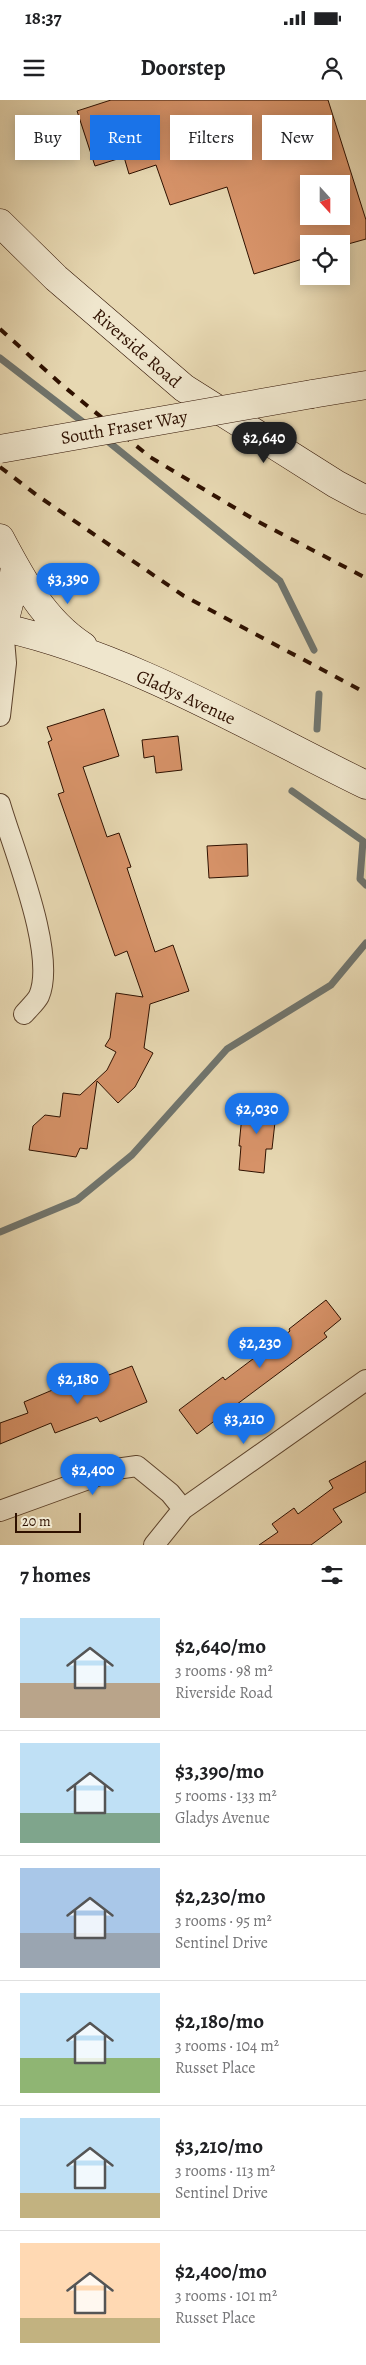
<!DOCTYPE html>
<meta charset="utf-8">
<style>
:root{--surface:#fff;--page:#f6f6f6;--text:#202124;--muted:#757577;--line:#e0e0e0;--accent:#1a73e8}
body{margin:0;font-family:Alegreya,serif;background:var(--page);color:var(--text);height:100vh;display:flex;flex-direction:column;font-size:19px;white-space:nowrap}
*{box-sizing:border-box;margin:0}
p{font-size:16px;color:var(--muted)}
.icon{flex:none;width:28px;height:28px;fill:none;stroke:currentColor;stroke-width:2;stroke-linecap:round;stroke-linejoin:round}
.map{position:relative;height:1445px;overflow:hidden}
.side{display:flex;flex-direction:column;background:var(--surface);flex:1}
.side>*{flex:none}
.hud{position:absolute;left:15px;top:15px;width:336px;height:45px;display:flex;gap:10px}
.needle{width:32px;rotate:159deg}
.fabs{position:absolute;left:300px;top:75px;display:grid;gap:10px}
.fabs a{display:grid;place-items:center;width:50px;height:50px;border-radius:0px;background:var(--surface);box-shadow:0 2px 12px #0003;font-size:25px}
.scale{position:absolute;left:15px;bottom:12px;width:66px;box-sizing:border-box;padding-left:5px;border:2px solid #2f1100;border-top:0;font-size:14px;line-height:18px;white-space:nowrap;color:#2f1100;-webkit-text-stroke:4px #efe6cd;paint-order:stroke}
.price{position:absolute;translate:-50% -42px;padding:0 11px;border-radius:18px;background:var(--accent);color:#fff;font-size:16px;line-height:32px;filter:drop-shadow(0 1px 2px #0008)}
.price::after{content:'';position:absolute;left:50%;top:30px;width:15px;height:11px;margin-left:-8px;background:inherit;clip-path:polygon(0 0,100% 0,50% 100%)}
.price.active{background:#222;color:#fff}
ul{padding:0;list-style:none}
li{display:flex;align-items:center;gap:15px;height:125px;padding:0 20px}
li+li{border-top:1px solid var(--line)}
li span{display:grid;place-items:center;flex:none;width:140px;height:100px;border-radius:0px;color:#555}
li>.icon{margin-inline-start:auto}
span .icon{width:60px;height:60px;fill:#fffc;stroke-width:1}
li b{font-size:21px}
h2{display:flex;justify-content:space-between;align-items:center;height:60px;padding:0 20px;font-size:21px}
.pill{padding:0 18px;border-radius:0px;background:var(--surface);box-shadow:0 2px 12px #0003;font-size:18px;line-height:45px}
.pill.active{background:var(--accent);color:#fff}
.status{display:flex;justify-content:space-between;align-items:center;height:35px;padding:0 25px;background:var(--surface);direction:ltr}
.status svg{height:14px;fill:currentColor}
header{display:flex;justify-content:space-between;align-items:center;height:65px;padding:0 20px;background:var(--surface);font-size:22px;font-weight:700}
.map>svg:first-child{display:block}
</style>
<div class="status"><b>18:37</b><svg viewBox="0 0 49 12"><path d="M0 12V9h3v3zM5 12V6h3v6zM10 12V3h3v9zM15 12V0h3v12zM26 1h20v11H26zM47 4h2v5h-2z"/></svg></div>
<header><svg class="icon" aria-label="menu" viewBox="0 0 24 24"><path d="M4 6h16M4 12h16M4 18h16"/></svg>Doorstep<svg class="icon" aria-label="person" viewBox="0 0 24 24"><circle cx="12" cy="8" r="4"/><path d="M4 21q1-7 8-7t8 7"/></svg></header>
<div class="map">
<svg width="366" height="1445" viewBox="0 0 366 1445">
<rect width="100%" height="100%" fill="#e7d8b2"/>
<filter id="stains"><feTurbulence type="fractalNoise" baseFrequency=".004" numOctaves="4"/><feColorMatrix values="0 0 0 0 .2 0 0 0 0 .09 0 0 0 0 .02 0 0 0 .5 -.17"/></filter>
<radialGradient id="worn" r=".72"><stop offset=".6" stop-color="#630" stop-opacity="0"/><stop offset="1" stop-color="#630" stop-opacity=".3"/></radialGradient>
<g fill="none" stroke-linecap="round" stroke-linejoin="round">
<!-- stream -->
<path stroke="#70756e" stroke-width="7" d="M0,258L88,326
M105,339L280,481L314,550
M317,629L319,594
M292,691L363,741L360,779L366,785
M0,1132L77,1100L132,1055L227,949L331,885L366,843"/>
</g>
<!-- building -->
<path fill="#d69268" stroke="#2f1100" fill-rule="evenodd" d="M111,0H328L366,120V139L341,146V144H309V157L254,174L227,87L170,105L156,65L129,74L124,57L95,66L77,11ZM309,84H341V116H309Z
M104,609L119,656L83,667L107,737L119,733L131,767L127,768L155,852L173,845L189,891L150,904L144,948L153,953L135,987L118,1003L97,981L87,1049L80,1048L76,1057L29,1050L33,1026L45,1015L60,1017L63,993L80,995L107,970L116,952L105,946L110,938L116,893L143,897L127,851L115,856L58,694L64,692L48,642L52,640L47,627Z
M178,636L182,670L156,673L154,656L144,658L142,640Z
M247,744L248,776L209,778L207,746Z
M256,1001L277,1004L272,1049H266L264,1073L239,1070L241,1046H239L243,1005L255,1006Z
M326,1200L341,1219L324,1233L327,1237L197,1334L179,1310L223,1277L225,1280L290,1231L289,1229Z
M132,1266L147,1302L100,1322L97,1317L55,1333L51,1323L0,1344V1323L28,1313L24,1302L62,1286L65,1292Z
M366,1361V1392L333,1409L342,1422L311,1445H259L278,1432L272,1424L294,1408L298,1414L333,1388L329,1381Z"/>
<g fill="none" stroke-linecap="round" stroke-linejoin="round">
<!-- street casing -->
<g stroke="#5d432c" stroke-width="22">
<path id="street" d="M0,616L6,563L3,527
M0,704C13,749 57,854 39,896C36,902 28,909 24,914
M0,1411L116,1369L137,1366L170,1393L183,1409
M154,1445L183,1409L366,1280"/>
</g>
<!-- secondary casing -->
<g stroke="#2f1100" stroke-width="29">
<path id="secondary" d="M0,123L56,178L184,288L336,384L366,400
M312,294L366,285
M0,438C21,478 44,521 83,546
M0,527C128,555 249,628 366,685
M3,527L11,496L15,466"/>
</g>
<!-- street -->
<use href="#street" stroke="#efe6cd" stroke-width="20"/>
<!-- secondary -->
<use href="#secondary" stroke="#efe6cd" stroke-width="28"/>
<!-- rail -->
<path stroke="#2f1100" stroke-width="4" stroke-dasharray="9 9" stroke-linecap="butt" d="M0,229L62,285L150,357L255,420L366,478
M0,367L38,396L184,496L366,593"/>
<!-- secondary-bridge casing -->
<g stroke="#2f1100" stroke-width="29" stroke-linecap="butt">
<path id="secondary-bridge" d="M0,349L312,294"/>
</g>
<!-- secondary-bridge -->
<use href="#secondary-bridge" stroke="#efe6cd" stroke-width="28"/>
</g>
<g text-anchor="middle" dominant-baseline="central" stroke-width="4" stroke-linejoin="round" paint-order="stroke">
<!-- street labels -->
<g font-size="18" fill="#2f1100" stroke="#efe6cd">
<text transform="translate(137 248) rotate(41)">Riverside Road</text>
<text transform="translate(124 327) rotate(-10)">South Fraser Way</text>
<text transform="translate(186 597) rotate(25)">Gladys Avenue</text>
</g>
</g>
<rect width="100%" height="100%" filter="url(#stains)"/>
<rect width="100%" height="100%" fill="url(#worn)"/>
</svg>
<div class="fabs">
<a><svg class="needle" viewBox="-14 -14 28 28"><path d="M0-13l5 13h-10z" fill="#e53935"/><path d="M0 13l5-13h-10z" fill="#757577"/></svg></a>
<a><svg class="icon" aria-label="locate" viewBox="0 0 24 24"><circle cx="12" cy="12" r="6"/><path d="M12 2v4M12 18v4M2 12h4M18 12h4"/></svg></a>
</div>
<div class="scale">20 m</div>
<b class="price active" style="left:264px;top:364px">$2,640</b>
<b class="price" style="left:68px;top:505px">$3,390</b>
<b class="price" style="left:257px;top:1035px">$2,030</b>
<b class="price" style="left:260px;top:1269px">$2,230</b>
<b class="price" style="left:78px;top:1305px">$2,180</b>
<b class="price" style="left:244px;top:1345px">$3,210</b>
<b class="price" style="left:93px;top:1396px">$2,400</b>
<div class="hud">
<a class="pill">Buy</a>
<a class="pill active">Rent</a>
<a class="pill">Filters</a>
<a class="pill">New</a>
</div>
</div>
<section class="side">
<h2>7 homes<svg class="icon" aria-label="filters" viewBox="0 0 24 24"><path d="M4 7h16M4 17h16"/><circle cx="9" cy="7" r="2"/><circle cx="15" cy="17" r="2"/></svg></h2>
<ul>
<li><span style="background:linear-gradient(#bfe0f5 65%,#b9a48a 0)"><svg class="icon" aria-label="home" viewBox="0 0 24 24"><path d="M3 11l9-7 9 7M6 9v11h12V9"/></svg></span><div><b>$2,640/mo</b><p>3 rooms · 98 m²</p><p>Riverside Road</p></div></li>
<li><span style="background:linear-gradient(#bfe0f5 70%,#7fa58c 0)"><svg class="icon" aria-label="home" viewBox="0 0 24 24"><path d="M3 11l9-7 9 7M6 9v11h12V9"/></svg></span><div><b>$3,390/mo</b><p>5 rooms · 133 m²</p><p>Gladys Avenue</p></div></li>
<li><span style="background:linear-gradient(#a9c7e8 65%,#9aa5b1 0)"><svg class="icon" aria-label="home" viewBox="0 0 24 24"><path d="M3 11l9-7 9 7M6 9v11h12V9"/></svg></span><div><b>$2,230/mo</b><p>3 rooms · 95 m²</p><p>Sentinel Drive</p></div></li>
<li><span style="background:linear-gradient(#bfe0f5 65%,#8fb573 0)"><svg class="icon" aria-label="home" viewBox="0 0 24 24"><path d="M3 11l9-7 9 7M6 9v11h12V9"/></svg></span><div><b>$2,180/mo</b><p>3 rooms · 104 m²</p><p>Russet Place</p></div></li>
<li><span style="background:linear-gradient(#bfe0f5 75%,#c2b280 0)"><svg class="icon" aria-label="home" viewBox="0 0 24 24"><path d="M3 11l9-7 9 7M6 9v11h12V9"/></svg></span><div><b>$3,210/mo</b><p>3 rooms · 113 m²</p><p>Sentinel Drive</p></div></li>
<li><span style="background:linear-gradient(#ffd9b3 75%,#c2b280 0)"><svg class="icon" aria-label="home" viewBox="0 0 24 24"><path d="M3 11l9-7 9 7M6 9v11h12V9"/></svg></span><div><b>$2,400/mo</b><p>3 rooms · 101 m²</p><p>Russet Place</p></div></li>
</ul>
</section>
